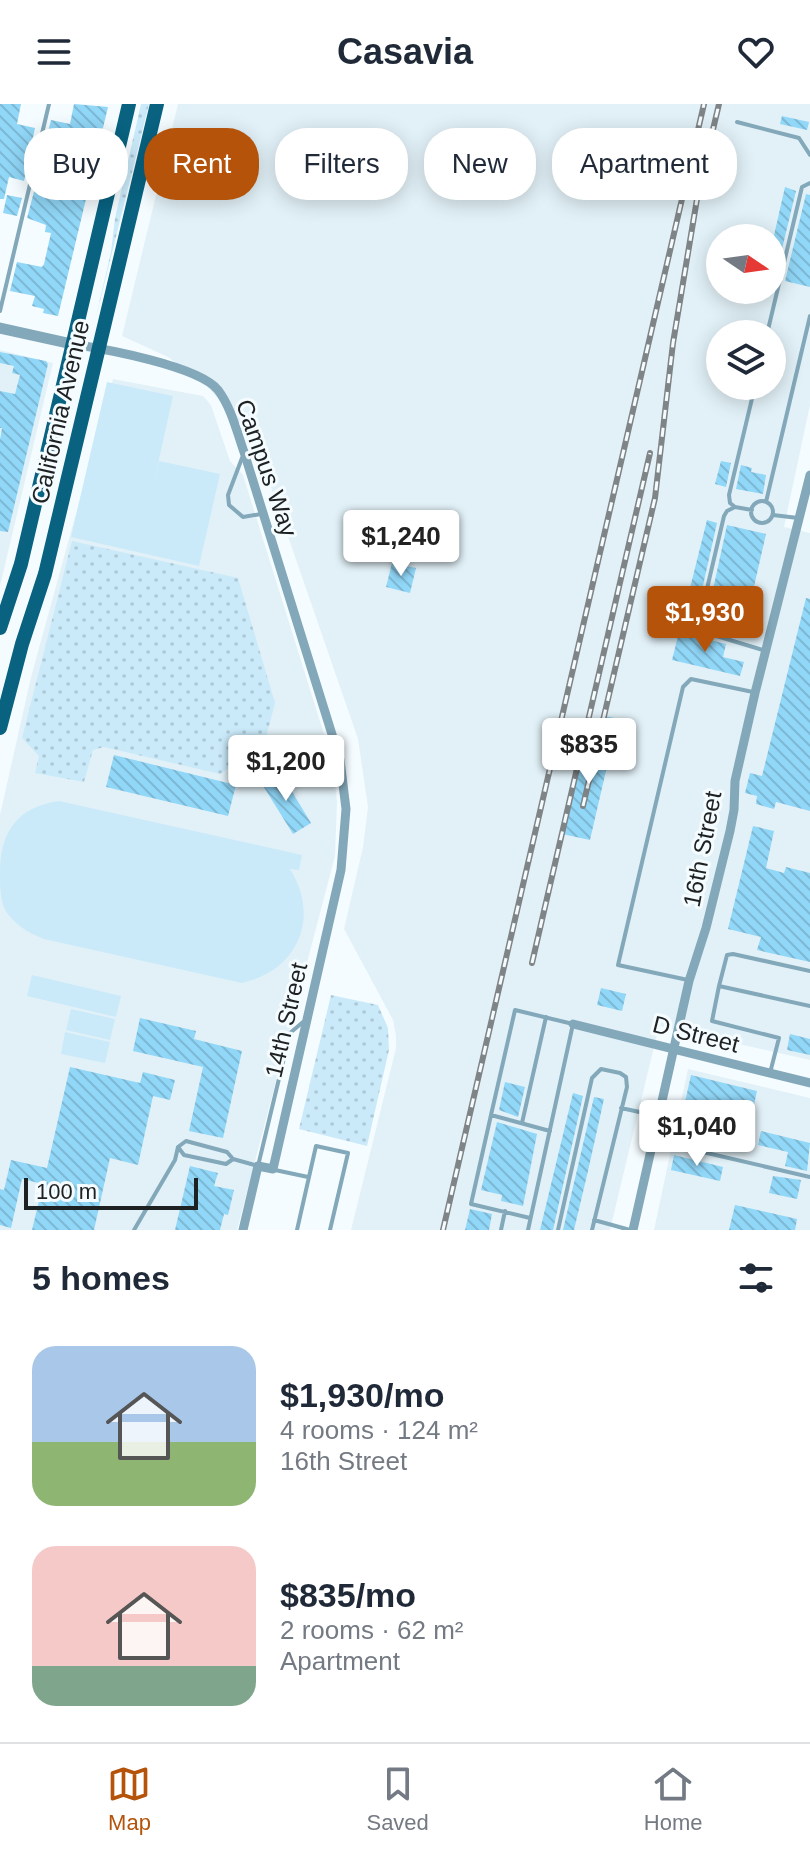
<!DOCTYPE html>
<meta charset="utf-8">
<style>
:root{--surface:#fff;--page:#f2f2f3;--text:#1f2937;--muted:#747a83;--line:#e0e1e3;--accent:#b45309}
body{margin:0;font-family:Helvetica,sans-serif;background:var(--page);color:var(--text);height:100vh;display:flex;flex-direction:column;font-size:30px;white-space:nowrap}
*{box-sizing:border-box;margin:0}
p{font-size:26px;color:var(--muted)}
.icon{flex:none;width:44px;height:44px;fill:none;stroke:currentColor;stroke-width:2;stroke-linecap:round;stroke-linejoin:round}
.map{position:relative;height:1126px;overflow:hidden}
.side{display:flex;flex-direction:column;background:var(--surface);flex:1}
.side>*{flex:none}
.top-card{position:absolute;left:24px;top:24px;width:762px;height:72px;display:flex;gap:16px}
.needle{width:52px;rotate:103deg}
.tools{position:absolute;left:706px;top:120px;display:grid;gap:16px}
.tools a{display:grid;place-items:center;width:80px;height:80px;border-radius:50%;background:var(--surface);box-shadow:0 4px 20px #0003;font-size:40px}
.scale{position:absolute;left:24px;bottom:20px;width:174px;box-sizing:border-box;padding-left:8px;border:4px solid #1e2122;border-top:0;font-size:22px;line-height:28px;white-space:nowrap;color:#1e2122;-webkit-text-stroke:6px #f5fcff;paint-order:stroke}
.price{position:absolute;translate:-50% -68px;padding:0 18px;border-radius:8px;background:#fff;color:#222;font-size:26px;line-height:52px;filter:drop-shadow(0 2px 4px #0008)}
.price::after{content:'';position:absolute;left:50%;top:48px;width:24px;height:18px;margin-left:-12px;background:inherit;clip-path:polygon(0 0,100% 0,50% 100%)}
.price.active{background:var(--accent);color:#fff}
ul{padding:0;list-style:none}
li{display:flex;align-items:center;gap:24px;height:200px;padding:0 32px}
li span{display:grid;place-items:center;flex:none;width:224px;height:160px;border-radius:24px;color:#555}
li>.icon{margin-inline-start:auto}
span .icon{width:96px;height:96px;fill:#fffc;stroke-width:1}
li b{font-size:34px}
h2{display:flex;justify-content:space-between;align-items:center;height:96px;padding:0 32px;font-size:34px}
.tag{padding:0 28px;border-radius:32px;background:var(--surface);box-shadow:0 4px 20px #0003;font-size:28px;line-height:72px}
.tag.active{background:var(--accent);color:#fff}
header{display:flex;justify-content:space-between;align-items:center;height:104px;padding:0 32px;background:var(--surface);font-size:36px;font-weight:700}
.dock{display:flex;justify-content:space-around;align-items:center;height:112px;border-top:2px solid var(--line);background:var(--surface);font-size:22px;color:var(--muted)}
.dock a{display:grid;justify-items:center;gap:4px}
.dock .active{color:var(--accent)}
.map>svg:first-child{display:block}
</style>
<header><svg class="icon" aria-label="menu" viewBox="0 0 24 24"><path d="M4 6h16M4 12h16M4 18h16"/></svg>Casavia<svg class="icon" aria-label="heart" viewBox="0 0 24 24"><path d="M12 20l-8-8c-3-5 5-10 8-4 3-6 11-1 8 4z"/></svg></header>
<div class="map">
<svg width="810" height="1126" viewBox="0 0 810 1126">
<defs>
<pattern id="grass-dots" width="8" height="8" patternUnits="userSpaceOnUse" patternTransform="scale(2)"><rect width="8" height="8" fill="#caeafa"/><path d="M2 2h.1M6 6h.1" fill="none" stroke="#adc8d6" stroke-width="1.8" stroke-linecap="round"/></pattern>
<pattern id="building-back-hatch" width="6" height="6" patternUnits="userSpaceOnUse" patternTransform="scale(2)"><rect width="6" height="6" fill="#91d7f8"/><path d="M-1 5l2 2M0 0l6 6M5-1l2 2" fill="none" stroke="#7db8d4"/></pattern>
</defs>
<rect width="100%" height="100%" fill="#f5fcff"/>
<!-- built -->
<path fill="#e2f1f8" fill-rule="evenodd" d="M178,0H810V301L784,423L810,429V956L659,922L610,1126H351L396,944V932L393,916L344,825L363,743L368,703L358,635L264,363L254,342L239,318L207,282L168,253L122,232ZM720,134H772V186H720ZM720,230H772V282H720Z
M0,246L53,259L0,482Z
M113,275L203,292L211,301L230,357L243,371L333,659L337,698L335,752L237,1126H0V711L31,573Z
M688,965L810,994V1126H654Z"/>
<!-- grass -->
<path fill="url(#grass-dots)" d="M141,0H149L94,221L111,148L115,114Z
M72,437L238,474L275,599L264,641L220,670L104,643L93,646L84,678L35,669L39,652L22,634Z
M331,891L378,901L388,924L389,946L367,1042L299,1025Z"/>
<!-- pitch -->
<path fill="#caeafa" d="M107,278L173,292L152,387L159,357L220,370L199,462L71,433Z
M59,697L302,751L299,766L290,765C321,814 297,867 242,879L44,835C28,829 14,820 5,806C0,794 0,782 0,769C0,728 17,703 59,697Z
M32,871L121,892L116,913L27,892Z
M71,905L115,915L110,936L66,926Z
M65,928L110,938L105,959L61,950Z"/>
<!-- building -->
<path fill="url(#building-back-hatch)" d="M0,0H21L17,20L35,24L24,77L9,73L4,95H0Z
M74,0L108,3L58,212L43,209L44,205L32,202L35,192L10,187L17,158L42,163L44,160L51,129L45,128L46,121L27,114L36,80L61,86L65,68L45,64L52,29L48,28L51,16L70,20Z
M782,12L809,18L807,26L780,20Z
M785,83L796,87L775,174H772V140Z
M806,90L810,91V183L785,177Z
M7,91L22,94L17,112L3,109Z
M0,248L46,257L48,260L8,428L0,427V336L2,324H0V287L15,290L20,271L12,269L14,262L0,259Z
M721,357L731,359L726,383L715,380Z
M741,361L752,364L751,368L766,371L763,390L736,385Z
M707,416L717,419L700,495L688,492Z
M727,421L766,430L745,522L707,513Z
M392,459L416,464L410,489L386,483Z
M806,494L810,495V707L776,698L774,705L756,700L757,692L745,689L750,669L762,672Z
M679,528L726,540L723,553L744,558L740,572L672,556Z
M605,612L618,615L590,736L562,730L579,654L595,657Z
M114,651L236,681L228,712L106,683Z
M280,668L311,719L293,730L262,680Z
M753,722L774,727L766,764L784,769L786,763L810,769V858L757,846L761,833L728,825Z
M601,884L626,890L622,907L597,901Z
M140,914L196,927L194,935L242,947L223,1034L189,1027L203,963L133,947Z
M790,930L810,935V951L787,946Z
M70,963L140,979L143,968L175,976L170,996L153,992L138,1061L110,1054L94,1126H32L43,1080L22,1075L11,1124L0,1121V1085L4,1086L11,1056L47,1064Z
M691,971L757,987L751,1014L685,998Z
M505,978L525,983L518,1013L499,1006Z
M573,989L583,992L553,1126H540Z
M594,993L604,995L588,1067L574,1126H563Z
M497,1018L537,1030L523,1102L501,1097L502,1091L481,1086Z
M761,1027L810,1039L807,1067L785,1062L788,1048L758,1041Z
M674,1051L723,1063L720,1077L671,1066Z
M190,1062L218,1069L214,1082L234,1086L228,1111L224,1110L220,1126H175Z
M773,1072L801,1076L797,1095L769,1089Z
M735,1101L797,1115L795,1126H729Z
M470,1105L492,1110L489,1126H465Z"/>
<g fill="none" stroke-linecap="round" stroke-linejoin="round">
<!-- service -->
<path stroke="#83a8b9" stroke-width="4" d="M737,18L799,34L810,51
M0,207L49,0
M767,230L802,83L810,79
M242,354L228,391L229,401L243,413L261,410
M751 408a11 11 0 1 1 22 0a11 11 0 1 1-22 0Z
M766,398L810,212
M735,403L727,407L724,412L698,523L700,527L766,547
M752,406L735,403L730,399L729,391L755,282
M773,411L798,414
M810,867L733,850L727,851L719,882L810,902
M688,876L618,861L683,583L691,575L753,588
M719,882L712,917L779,934L770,969
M621,1004L658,1012
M491,1011L471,1100L530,1114
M522,1019L546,913
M655,1037L810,1073
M178,1043L186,1037L227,1048L233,1055L258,1062L290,929L303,918
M178,1043L184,1051L226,1060L233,1055
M275,1066L308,1073
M594,1116L630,1126
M134,1126L175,1056L178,1043
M297,1126L316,1042L348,1049L330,1126
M501,1126L505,1107
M528,1126L573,920L515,906L491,1011L550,1027
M558,1126L592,974L601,965L620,969L626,973L627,983L592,1126"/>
<!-- minor -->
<path stroke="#83a8b9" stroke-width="9" d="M72,240C105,245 199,262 218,286C231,303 237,328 244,348L340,656L346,705L341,766L273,1065L258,1062L243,1126
M573,920L810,979
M633,1126L689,877L706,824L730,727L734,706L735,677L755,589L810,371"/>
<!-- tertiary -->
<path stroke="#83a8b9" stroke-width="11" d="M0,224L72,240"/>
<!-- primary -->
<path stroke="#086280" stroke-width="14" d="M0,524L21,460L129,0
M0,624L22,540L45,470L157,0"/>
<!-- rail casing -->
<g stroke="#7f8486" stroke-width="6">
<path id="rail" d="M583,702L655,394L673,239L698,89L719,0
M532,859L650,349
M443,1126L704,0"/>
</g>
<!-- rail -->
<use href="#rail" stroke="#f5fcff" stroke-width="3" stroke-dasharray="9" stroke-linecap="butt"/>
</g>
<g text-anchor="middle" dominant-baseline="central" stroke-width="6" stroke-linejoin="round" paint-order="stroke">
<!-- street labels -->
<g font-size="24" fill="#1e2122" stroke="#f5fcff">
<text transform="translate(60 308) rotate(-77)">California Avenue</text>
<text transform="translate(267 364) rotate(71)">Campus Way</text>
<text transform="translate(702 745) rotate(-79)">16th Street</text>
<text transform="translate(286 916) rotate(-77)">14th Street</text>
<text transform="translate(696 930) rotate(14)">D Street</text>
</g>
</g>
</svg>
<div class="tools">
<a><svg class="needle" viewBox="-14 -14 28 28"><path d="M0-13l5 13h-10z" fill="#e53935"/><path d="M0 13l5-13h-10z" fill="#747a83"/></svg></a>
<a><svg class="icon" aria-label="layers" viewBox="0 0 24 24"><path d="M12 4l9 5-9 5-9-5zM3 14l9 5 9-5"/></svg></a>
</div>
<div class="scale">100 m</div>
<b class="price" style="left:401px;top:474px">$1,240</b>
<b class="price active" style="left:705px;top:550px">$1,930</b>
<b class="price" style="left:589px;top:682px">$835</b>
<b class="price" style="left:286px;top:699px">$1,200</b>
<b class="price" style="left:697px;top:1064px">$1,040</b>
<div class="top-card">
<a class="tag">Buy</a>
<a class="tag active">Rent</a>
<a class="tag">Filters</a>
<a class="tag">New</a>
<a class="tag">Apartment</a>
</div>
</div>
<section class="side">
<h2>5 homes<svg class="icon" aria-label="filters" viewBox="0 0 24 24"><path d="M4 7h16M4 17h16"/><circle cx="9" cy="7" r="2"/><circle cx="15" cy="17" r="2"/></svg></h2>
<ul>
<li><span style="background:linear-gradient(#a9c7e8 60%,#8fb573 0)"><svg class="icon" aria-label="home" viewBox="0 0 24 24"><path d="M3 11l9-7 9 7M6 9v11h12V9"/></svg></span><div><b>$1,930/mo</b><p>4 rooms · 124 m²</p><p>16th Street</p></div></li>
<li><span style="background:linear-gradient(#f6c9c9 75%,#7fa58c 0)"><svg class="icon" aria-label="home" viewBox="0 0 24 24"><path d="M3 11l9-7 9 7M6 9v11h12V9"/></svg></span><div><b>$835/mo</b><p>2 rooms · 62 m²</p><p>Apartment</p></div></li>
</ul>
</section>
<nav class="dock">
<a class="active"><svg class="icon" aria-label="map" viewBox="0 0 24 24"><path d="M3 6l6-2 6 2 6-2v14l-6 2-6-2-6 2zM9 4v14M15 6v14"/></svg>Map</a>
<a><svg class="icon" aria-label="saved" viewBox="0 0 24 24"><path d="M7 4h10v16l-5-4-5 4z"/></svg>Saved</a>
<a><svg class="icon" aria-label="home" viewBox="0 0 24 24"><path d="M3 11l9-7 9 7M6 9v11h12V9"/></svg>Home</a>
</nav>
